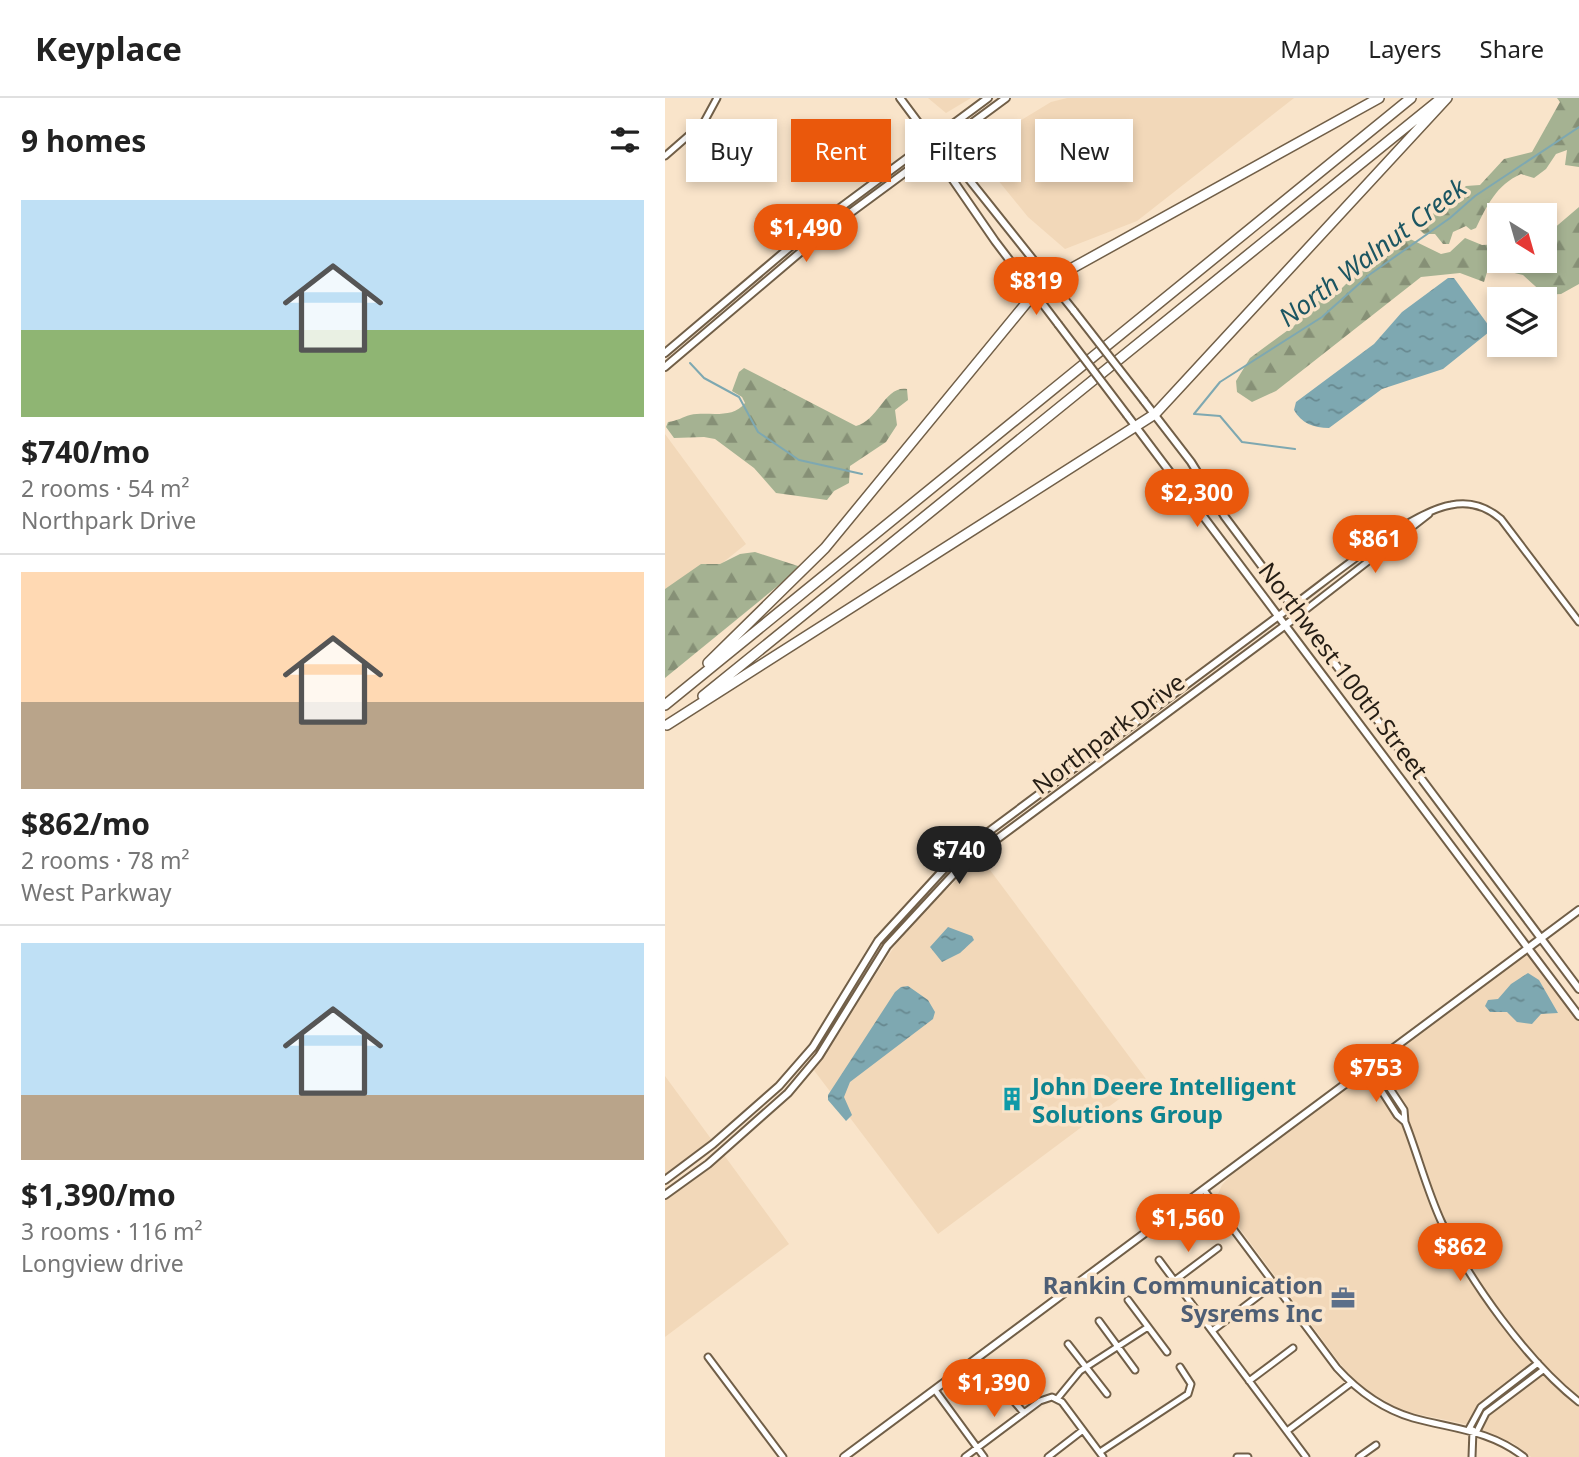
<!DOCTYPE html>
<meta charset="utf-8">
<style>
:root{--surface:#fff;--page:#f6f6f6;--text:#222;--muted:#767676;--line:#e0e0e0;--accent:#ea580c}
body{margin:0;font-family:"Noto Sans",sans-serif;background:var(--page);color:var(--text);height:100vh;display:flex;flex-direction:column;font-size:26px;white-space:nowrap}
*{box-sizing:border-box;margin:0}
p{font-size:23px;color:var(--muted)}
.icon{flex:none;width:38px;height:38px;fill:none;stroke:currentColor;stroke-width:2;stroke-linecap:round;stroke-linejoin:round}
.map{position:relative;flex:1;overflow:hidden}
.panel{display:flex;flex-direction:column;background:var(--surface);width:665px}
.panel>*{flex:none}
.top-card{position:absolute;left:21px;top:21px;width:665px;height:63px;display:flex;gap:14px}
.needle{width:46px;rotate:143deg}
.tools{position:absolute;left:822px;top:105px;display:grid;gap:14px}
.tools a{display:grid;place-items:center;width:70px;height:70px;border-radius:0px;background:var(--surface);box-shadow:0 4px 10px #0003;font-size:35px}
.price{position:absolute;translate:-50% -60px;padding:0 16px;border-radius:24px;background:var(--accent);color:#fff;font-size:23px;line-height:46px;filter:drop-shadow(0 2px 4px #0008)}
.price::after{content:'';position:absolute;left:50%;top:42px;width:21px;height:16px;margin-left:-10px;background:inherit;clip-path:polygon(0 0,100% 0,50% 100%)}
.price.current{background:#222;color:#fff}
ul{padding:0;list-style:none}
li{display:grid;align-content:center;gap:14px;height:371px;padding:0 21px}
li+li{border-top:2px solid var(--line)}
li span{display:grid;place-items:center;height:217px;border-radius:0px;color:#555}
li>.icon{margin-inline-start:auto}
span .icon{width:126px;height:126px;fill:#fffc;stroke-width:1}
li b{font-size:30px}
h2{display:flex;justify-content:space-between;align-items:center;height:84px;padding:0 21px;font-size:30px}
.tag{padding:0 24px;border-radius:0px;background:var(--surface);box-shadow:0 4px 10px #0003;font-size:24px;line-height:63px}
.tag.current{background:var(--accent);color:#fff}
header{display:flex;align-items:center;gap:42px;box-sizing:border-box;height:98px;padding:0 35px;background:var(--surface);border-bottom:2px solid var(--line)}
header strong{font-size:33px}
nav{display:flex;gap:38px;margin-inline-start:auto;font-size:24px}
main{display:flex;flex:1;min-height:0}
.map>svg:first-child{display:block}
</style>
<header>
<strong>Keyplace</strong>
<nav><a>Map</a><a>Layers</a><a>Share</a></nav>
</header>
<main>
<section class="panel">
<h2>9 homes<svg class="icon" aria-label="filters" viewBox="0 0 24 24"><path d="M4 7h16M4 17h16"/><circle cx="9" cy="7" r="2"/><circle cx="15" cy="17" r="2"/></svg></h2>
<ul>
<li><span style="background:linear-gradient(#bfe0f5 60%,#8fb573 0)"><svg class="icon" aria-label="home" viewBox="0 0 24 24"><path d="M3 11l9-7 9 7M6 9v11h12V9"/></svg></span><div><b>$740/mo</b><p>2 rooms · 54 m²</p><p>Northpark Drive</p></div></li>
<li><span style="background:linear-gradient(#ffd9b3 60%,#b9a48a 0)"><svg class="icon" aria-label="home" viewBox="0 0 24 24"><path d="M3 11l9-7 9 7M6 9v11h12V9"/></svg></span><div><b>$862/mo</b><p>2 rooms · 78 m²</p><p>West Parkway</p></div></li>
<li><span style="background:linear-gradient(#bfe0f5 70%,#b9a48a 0)"><svg class="icon" aria-label="home" viewBox="0 0 24 24"><path d="M3 11l9-7 9 7M6 9v11h12V9"/></svg></span><div><b>$1,390/mo</b><p>3 rooms · 116 m²</p><p>Longview drive</p></div></li>
</ul>
</section>
<div class="map">
<svg width="914" height="1359" viewBox="0 0 914 1359">
<defs>
<pattern id="forest-firs" width="22" height="20" patternUnits="userSpaceOnUse" patternTransform="scale(1.75)"><rect width="22" height="20" fill="#a5b292"/><path d="M5 1l3.5 6h-7zM16 11l3.5 6h-7z" fill="#869076"/></pattern>
<pattern id="water-ripples" width="26" height="14" patternUnits="userSpaceOnUse" patternTransform="scale(1.75)"><rect width="26" height="14" fill="#7ea8b1"/><path d="M2 4q2-2 4 0t4 0M15 11q2-2 4 0t4 0" fill="none" stroke="#67888f"/></pattern>
</defs>
<rect width="100%" height="100%" fill="#f9e4ca"/>
<!-- built -->
<path fill="#f2d8b9" d="M263,0H306L281,15Z
M402,0H629L472,123L400,151L363,119L319,65L317,57V50L340,32L386,4Z
M0,336L81,446L0,511Z
M316,760L481,981L273,1136L148,971L245,825Z
M867,856L875,858L914,911V1359H866L848,1345L800,1326L738,1313L700,1292L680,1272L555,1104L553,1096L557,1087L569,1074L858,858Z
M0,978L52,1049L0,1088Z
M59,1057L124,1146L0,1239V1101Z"/>
<!-- forest -->
<path fill="url(#forest-firs)" d="M892,0H914V69L900,67L902,52L891,56L881,71L869,80L856,76C831,87 822,108 811,130L806,132L801,128L788,134L784,146H778L770,136H759L755,132C760,119 788,99 801,88L815,87L839,61L867,54L895,4Z
M914,109V186L896,196L880,197L858,177L841,173L830,166L823,171L819,184L795,175L756,179L611,293L587,304L572,294L571,283L585,260L630,227L648,206L675,192L700,167L723,155L730,140L737,137L776,156L785,154L800,140L817,147L835,146V163H880V138Z
M79,270L191,328C213,323 220,287 242,291L243,302L230,312L232,327L221,344L185,368L184,385L169,393L162,402L111,395L89,370L50,341L39,339L9,340L1,329L3,324C12,323 18,319 25,317C43,313 67,322 80,305L77,299L67,293L74,274Z
M90,454L136,469L0,580V491L36,466H55L75,456Z"/>
<!-- water -->
<path fill="url(#water-ripples)" d="M783,180H789L824,228V234L778,271L717,291L664,330C649,330 636,325 629,312L631,304L709,246L737,214Z
M283,829L307,838L309,842L295,855L277,864L265,849Z
M863,875L874,882L893,915L876,916L867,926L852,924L842,914H825L820,908L823,902L833,901L846,886Z
M243,888L263,902L270,914L268,921L185,984L179,999L187,1017L181,1023L163,1002V997L230,894L236,889Z"/>
<g fill="none" stroke-linecap="round" stroke-linejoin="round">
<!-- stream -->
<path stroke="#7ea8b1" stroke-width="2" d="M25,265L39,280L74,299L93,334L134,362L197,376
M529,316L555,284L657,219L704,177L785,120L810,98L914,29
M530,316L555,318L577,344L630,351"/>
<!-- minor casing -->
<g stroke="#715f48" stroke-width="9">
<path id="minor" d="M0,58L39,24L52,0
M627,508C664,481 744,414 786,407C805,403 822,409 836,421L914,524
M634,517L764,416
M708,965L739,1012L740,1024C753,1057 762,1093 777,1125C805,1184 863,1264 914,1304
M702,970L732,1017L740,1024
M539,1092L672,1270C693,1293 717,1311 748,1320C788,1331 825,1332 859,1359
M494,1162L641,1359
M509,1183L553,1150
M463,1202L502,1254
M434,1223L470,1272
M547,1233L609,1186
M403,1246L442,1296
M43,1259L118,1359
M584,1283L628,1250
M270,1292L319,1359
M312,1293L334,1286L359,1315
M392,1301L415,1273L483,1229
M804,1331L816,1309L873,1265
M622,1333L686,1285
M812,1333L821,1315L878,1272
M435,1354L523,1296L526,1286L515,1269
M300,1359L375,1303L387,1299L397,1304L438,1359
M383,1359L418,1332
M572,1359H583
M694,1359L711,1347
M807,1359L808,1332"/>
</g>
<!-- tertiary casing -->
<g stroke="#715f48" stroke-width="10">
<path id="tertiary" d="M235,0L273,51L291,65L409,213
M273,52L279,69L330,143L393,226
M0,255L144,133L323,0
M0,269L158,135L341,0
M479,303L526,364L560,419L914,891
M462,317L914,918
M0,1082L48,1046L114,988L148,949L213,843L291,758L627,508
M0,1097L43,1066L123,995L154,958L222,848L297,767L634,517
M179,1359L914,812"/>
</g>
<!-- motorway casing -->
<g stroke="#715f48" stroke-width="12">
<path id="motorway" d="M43,565L160,450L363,203L393,178L714,0
M38,598L773,3
M0,607L746,0
M2,627L490,316L782,0"/>
</g>
<!-- minor -->
<use href="#minor" stroke="#fff" stroke-width="5"/>
<!-- tertiary -->
<use href="#tertiary" stroke="#fff" stroke-width="6"/>
<!-- motorway -->
<use href="#motorway" stroke="#fff" stroke-width="9"/>
<!-- tertiary-bridge casing -->
<g stroke="#715f48" stroke-width="10" stroke-linecap="butt">
<path id="tertiary-bridge" d="M409,213L479,303
M393,226L462,317"/>
</g>
<!-- tertiary-bridge -->
<use href="#tertiary-bridge" stroke="#fff" stroke-width="6"/>
</g>
<!-- icons -->
<defs>
<g id="building-bare" transform="scale(1.89)"><path d="M-4-6H4V6H1V3H-1V6H-4ZM-2.5-4.3h1.7v1.8h-1.7ZM.8-4.3h1.7v1.8H.8ZM-2.5-1h1.7V.8h-1.7ZM.8-1h1.7V.8H.8Z" fill="#0f9aa8" stroke="#f9e4ca" stroke-width="2.5" paint-order="stroke"/></g>
<g id="office-bare" transform="scale(1.89)"><path d="M-6-3h4V-5.5h4V-3h4V5H-6ZM-1-4.5V-3h2v-1.5ZM-6 0V1H6V0Z" fill="#5c6f8a" stroke="#f9e4ca" stroke-width="2.5" paint-order="stroke"/></g>
</defs>
<g fill-rule="evenodd">
<use href="#building-bare" x="347" y="1001"/>
<use href="#office-bare" x="678" y="1200"/>
</g>
<g text-anchor="middle" dominant-baseline="central" stroke-width="7" stroke-linejoin="round" paint-order="stroke">
<!-- street labels -->
<g font-size="24" fill="#251d14" stroke="#f9e4ca">
<text transform="translate(679 572) rotate(53)">Northwest 100th Street</text>
<text transform="translate(443 635) rotate(-37)">Northpark Drive</text>
</g>
<!-- culture labels -->
<g font-size="24" font-weight="bold" fill="#0d838f" stroke="#f9e4ca" text-anchor="start">
<text x="367" y="987">John Deere Intelligent<tspan x="367" dy="28">Solutions Group</tspan></text>
</g>
<!-- service labels -->
<g font-size="24" font-weight="bold" fill="#4e5e75" stroke="#f9e4ca" text-anchor="end">
<text x="658" y="1186">Rankin Communication<tspan x="658" dy="28">Sysrems Inc</tspan></text>
</g>
<!-- water labels -->
<g font-size="26" font-style="italic" fill="#1c5662" stroke="#f9e4ca">
<text transform="translate(707 154) rotate(-37)">North Walnut Creek</text>
</g>
</g>
</svg>
<div class="tools">
<a><svg class="needle" viewBox="-14 -14 28 28"><path d="M0-13l5 13h-10z" fill="#e53935"/><path d="M0 13l5-13h-10z" fill="#767676"/></svg></a>
<a><svg class="icon" aria-label="layers" viewBox="0 0 24 24"><path d="M12 4l9 5-9 5-9-5zM3 14l9 5 9-5"/></svg></a>
</div>
<b class="price" style="left:141px;top:166px">$1,490</b>
<b class="price" style="left:371px;top:219px">$819</b>
<b class="price" style="left:532px;top:431px">$2,300</b>
<b class="price" style="left:710px;top:477px">$861</b>
<b class="price current" style="left:294px;top:788px">$740</b>
<b class="price" style="left:711px;top:1006px">$753</b>
<b class="price" style="left:523px;top:1156px">$1,560</b>
<b class="price" style="left:795px;top:1185px">$862</b>
<b class="price" style="left:329px;top:1321px">$1,390</b>
<div class="top-card">
<a class="tag">Buy</a>
<a class="tag current">Rent</a>
<a class="tag">Filters</a>
<a class="tag">New</a>
</div>
</div>
</main>
